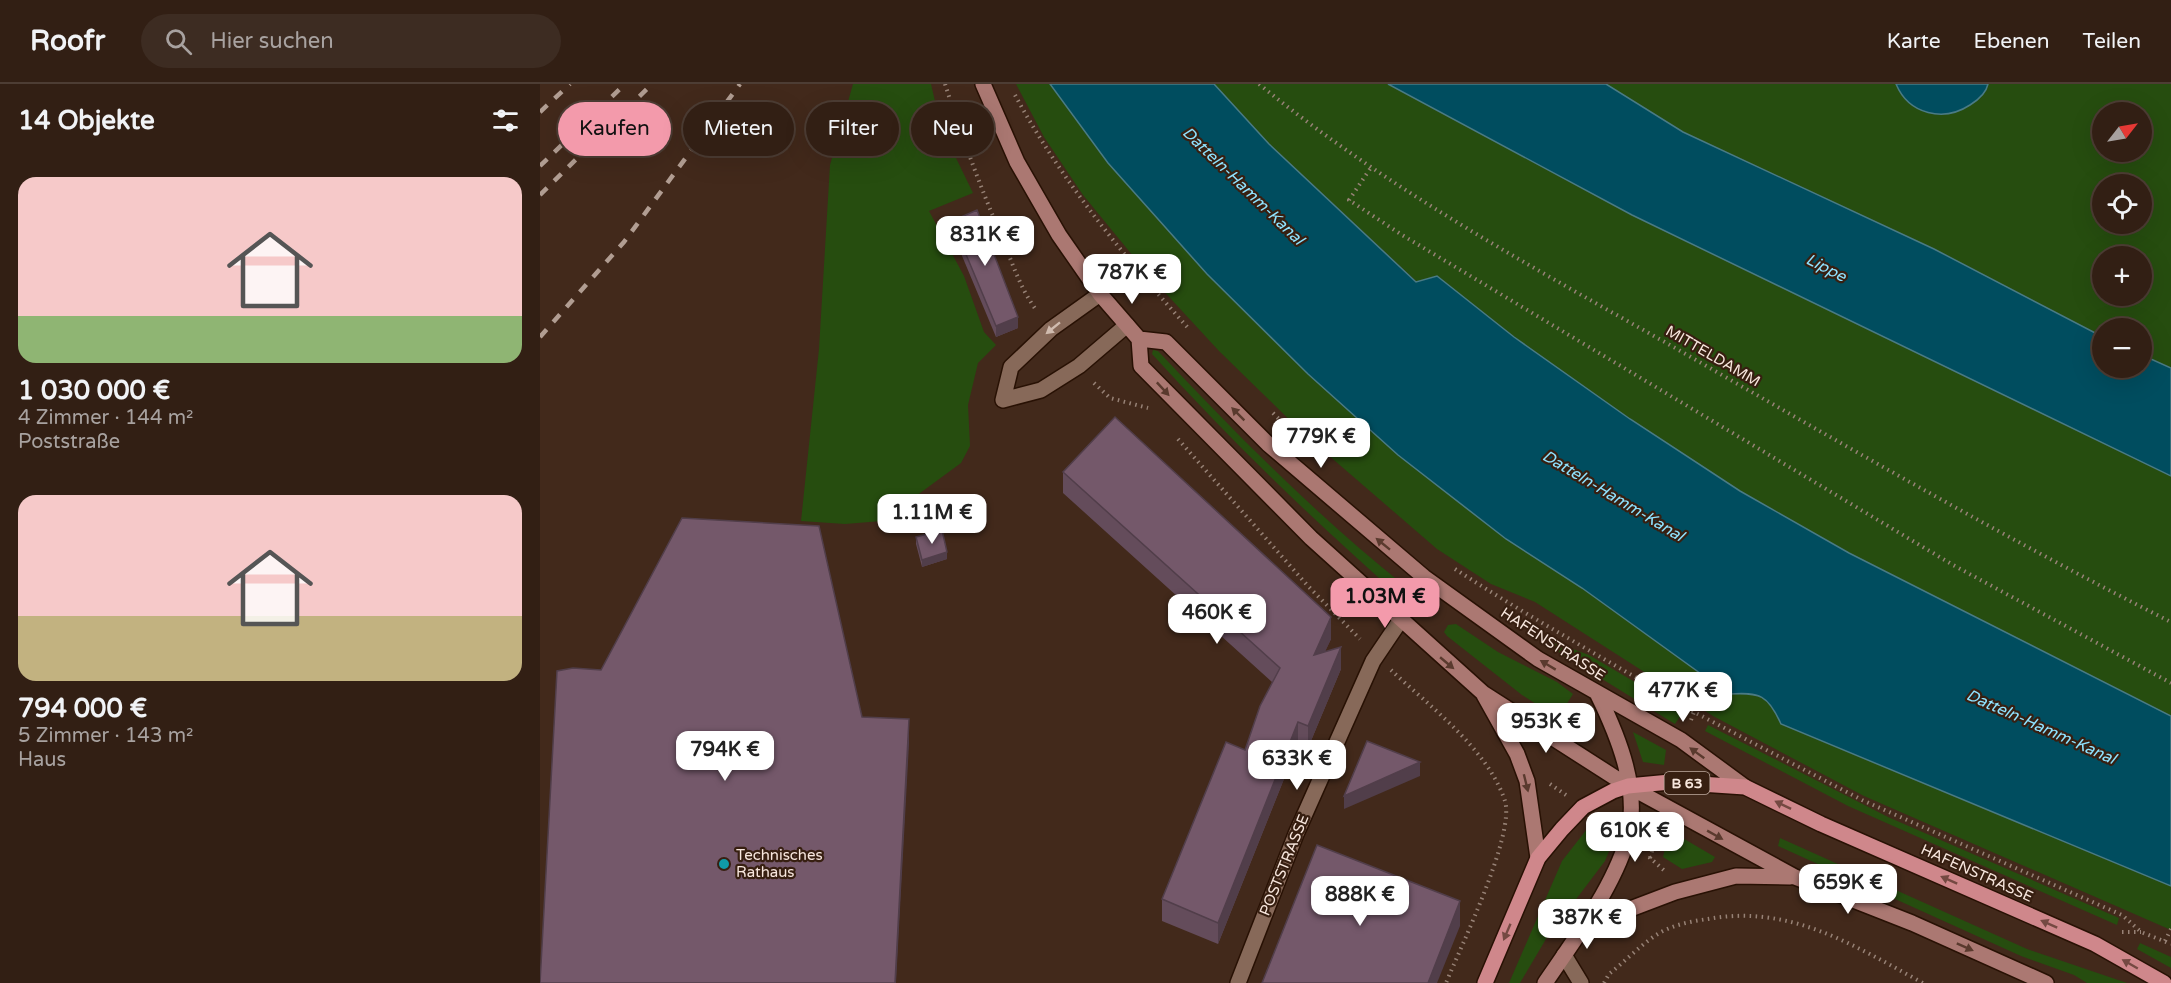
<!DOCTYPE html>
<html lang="de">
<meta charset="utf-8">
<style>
:root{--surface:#321f14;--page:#3d2c22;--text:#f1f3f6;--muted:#a8a2a0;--line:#4d3d34;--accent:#f39aab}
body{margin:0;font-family:"Varela Round",sans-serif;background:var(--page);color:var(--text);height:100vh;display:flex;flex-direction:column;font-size:22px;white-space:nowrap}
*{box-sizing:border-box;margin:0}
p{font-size:20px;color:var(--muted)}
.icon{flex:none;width:33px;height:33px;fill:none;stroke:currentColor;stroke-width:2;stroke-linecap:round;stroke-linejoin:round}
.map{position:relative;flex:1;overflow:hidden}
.sheet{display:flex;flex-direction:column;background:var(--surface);width:540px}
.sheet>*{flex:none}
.top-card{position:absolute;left:18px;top:18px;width:570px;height:54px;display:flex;gap:12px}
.needle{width:39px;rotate:59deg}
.fabs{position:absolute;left:1552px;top:18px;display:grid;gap:12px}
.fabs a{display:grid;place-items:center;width:60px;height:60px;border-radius:50%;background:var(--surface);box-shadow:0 6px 24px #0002,0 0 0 2px var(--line);font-size:30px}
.price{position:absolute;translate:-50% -51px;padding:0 14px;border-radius:12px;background:#fff;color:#222;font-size:20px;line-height:39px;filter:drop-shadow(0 2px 3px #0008)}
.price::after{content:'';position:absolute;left:50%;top:36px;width:18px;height:14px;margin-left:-9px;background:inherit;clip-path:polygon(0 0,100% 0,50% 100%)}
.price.on{background:var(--accent);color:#111}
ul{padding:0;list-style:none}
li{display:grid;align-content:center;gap:12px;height:318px;padding:0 18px}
li span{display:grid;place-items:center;height:186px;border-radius:18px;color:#555}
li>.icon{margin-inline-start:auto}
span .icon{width:108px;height:108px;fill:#fffc;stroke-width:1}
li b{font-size:26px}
h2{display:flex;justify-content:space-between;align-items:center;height:72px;padding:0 18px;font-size:26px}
.tag{padding:0 21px;border-radius:27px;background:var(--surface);box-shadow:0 6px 24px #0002,0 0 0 2px var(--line);font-size:21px;line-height:54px}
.tag.on{background:var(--accent);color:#111}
header{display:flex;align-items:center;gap:36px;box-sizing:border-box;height:84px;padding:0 30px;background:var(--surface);border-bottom:2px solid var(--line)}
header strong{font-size:28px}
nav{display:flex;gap:33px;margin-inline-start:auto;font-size:21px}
.search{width:420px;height:54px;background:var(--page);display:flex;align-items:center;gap:15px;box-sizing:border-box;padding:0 21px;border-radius:33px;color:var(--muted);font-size:22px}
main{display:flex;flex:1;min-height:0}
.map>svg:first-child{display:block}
</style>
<header>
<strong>Roofr</strong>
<div class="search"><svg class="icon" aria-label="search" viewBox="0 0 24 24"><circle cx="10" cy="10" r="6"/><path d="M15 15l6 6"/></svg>Hier suchen</div>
<nav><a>Karte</a><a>Ebenen</a><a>Teilen</a></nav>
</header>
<main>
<section class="sheet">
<h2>14 Objekte<svg class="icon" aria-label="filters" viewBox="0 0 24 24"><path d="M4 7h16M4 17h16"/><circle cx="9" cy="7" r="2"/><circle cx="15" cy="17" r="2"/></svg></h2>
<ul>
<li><span style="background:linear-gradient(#f6c9c9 75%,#8fb573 0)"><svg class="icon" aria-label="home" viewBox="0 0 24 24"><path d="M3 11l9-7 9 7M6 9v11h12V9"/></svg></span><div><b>1 030 000 €</b><p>4 Zimmer · 144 m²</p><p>Poststraße</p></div></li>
<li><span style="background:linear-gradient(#f6c9c9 65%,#c2b280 0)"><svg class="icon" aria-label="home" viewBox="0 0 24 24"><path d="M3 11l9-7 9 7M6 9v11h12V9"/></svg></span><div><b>794 000 €</b><p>5 Zimmer · 143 m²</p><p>Haus</p></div></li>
</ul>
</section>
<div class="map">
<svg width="1631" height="899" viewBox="0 0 1631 899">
<rect width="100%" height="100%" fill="#42291b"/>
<!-- green -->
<path fill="#264d0f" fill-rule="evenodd" d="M313,0H391L401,43L433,109L389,127L424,192L444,248L456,261L438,279L428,321L430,362L421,379L342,437L305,440L261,437L279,265L290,81Z
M476,0H510L568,79L667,190L858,371L966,455L1042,504L1189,610C1220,608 1228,611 1241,640L1631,802V846L1324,712L1173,632L995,518L951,500L897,465L765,351L679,267L607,189L543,111L504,53Z
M674,0H848L1092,131L1631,392V632L1309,469L1200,407L1090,335L974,253L897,192L877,198L729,60Z
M1066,0H1631V284L1602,271V244H1563V253L1394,165L1143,48ZM1563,28H1602V68H1563ZM1563,100H1602V140H1563ZM1563,172H1602V212H1563Z
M613,266L618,267C696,350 775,430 865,502L857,510C771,434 689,355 612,270Z
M916,540L958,568L1017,598L1033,610L1018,634L982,611L907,552L904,548L908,541Z
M1006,555L1049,571L1144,627L1135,640L1002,558Z
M1168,641L1348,733L1579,834L1577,841L1308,722L1165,647Z
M1093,648L1126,666L1124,681L1103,678Z
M1047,745L1070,765L1065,777L1006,855L980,899H969L1022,777Z
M1129,746L1175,773L1172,778L1142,785L1123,773Z
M1240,754L1487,865L1587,899H1547L1534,891L1481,872L1238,762Z
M1600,859L1631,873V884L1597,865Z"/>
<!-- water -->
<path fill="#004d5f" stroke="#4a7b85" stroke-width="1.5" d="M510,0H674L729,60L876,198L897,192L974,253L1090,335L1200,407L1309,469L1631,632V802L1241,640C1228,611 1220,608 1189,610L1042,504L966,455L858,371L768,290L667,190L568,79Z
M848,0H1066L1143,48L1394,165L1563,253V284H1602V271L1631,284V392L1092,131Z
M1356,0H1448C1446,10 1438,16 1430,21C1404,38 1369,31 1356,0Z"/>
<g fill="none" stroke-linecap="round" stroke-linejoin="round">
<!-- lane casing -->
<g stroke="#281104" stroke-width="18">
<path id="lane" d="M560,210L511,245L471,283L463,316L501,306L539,282L587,241
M1024,871L1041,899"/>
</g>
<!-- street casing -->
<g stroke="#281104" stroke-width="18">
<path id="street" d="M698,899L756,750L833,577L860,537"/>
</g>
<!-- secondary casing -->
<g stroke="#281104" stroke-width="18">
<path id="secondary" d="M443,0L477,78L519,151L560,210L599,255L601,282L771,454L943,609L1088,702L1255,793L1372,839L1506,899
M599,255L626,258L728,360L884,493L998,575L1141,656L1205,703
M944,611L977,670L987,697L998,774
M1043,843L1135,808L1196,792L1250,793
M1005,899C1033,858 1073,804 1087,756C1101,708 1079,654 1058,611"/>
</g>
<!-- primary casing -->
<g stroke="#281104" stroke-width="18">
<path id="primary" d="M945,899L998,774L1022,745L1043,723L1073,707L1088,702L1130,698L1205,703L1281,740L1555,860L1624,899"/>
</g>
<!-- path -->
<path stroke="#978276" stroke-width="4" stroke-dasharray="1.5 4.5" stroke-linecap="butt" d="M405,0C422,53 441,105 463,156C473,181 481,206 497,227
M719,0C847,105 994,184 1137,265C1300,359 1463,453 1631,538
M475,11C522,98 584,172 649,245
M830,85L809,116L862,151L1413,481L1631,599
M554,299L570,314L608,324
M733,329L753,349
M638,355L768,502L820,555
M915,485C993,536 1075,580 1154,628
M851,586C889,622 948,665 965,717C975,751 921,862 906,899
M1151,636L1154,628L1322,716L1582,831L1601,848L1631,860
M1010,700L1026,711
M1109,773L1126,788
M1110,774L1119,743
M1582,848H1601
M1625,857L1631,845
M1064,899L1069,890C1086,877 1104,857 1123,847C1137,840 1153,837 1168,835C1250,820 1313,861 1383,899"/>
<!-- lane -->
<use href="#lane" stroke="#876959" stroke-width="15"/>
<!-- street -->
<use href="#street" stroke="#876959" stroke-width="15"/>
<!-- secondary -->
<use href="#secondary" stroke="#ab7872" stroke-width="15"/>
<!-- primary -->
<use href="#primary" stroke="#cf878b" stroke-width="15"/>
<!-- rail -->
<path stroke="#b19d92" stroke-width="4.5" stroke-dasharray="10 10" stroke-linecap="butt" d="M0,28L30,0
M0,82L85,0
M0,111L112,0
M0,253L84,158L200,0"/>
</g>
<!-- wall -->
<path fill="#644c5b" d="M412,137L478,244L456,253L412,148Z
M523,388L791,555L785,567L801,585L768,664L758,660L678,860L622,837V815L705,666L732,598L523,409Z
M376,453L407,475L382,483L376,460Z"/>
<!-- shaded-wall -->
<path fill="#513e4a" d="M478,233V244L456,253V242Z
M407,468V475L382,483V476Z
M791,533V555L774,592V571Z
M801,563V585L768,664V642Z
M369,635V660L356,899H355Z
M758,638V660L678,860V839Z
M880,678V692L804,725V712Z
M920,817V842L897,899H888Z"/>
<!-- building -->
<path fill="#74586a" stroke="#513e4a" stroke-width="1.5" d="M437,126L478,233L456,242L412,137Z
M575,333L791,533L774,571L801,563L768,642L758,638L678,839L622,815L686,658L705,666L720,622L740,584L523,388Z
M142,434L279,442L322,633L369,635L355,899H0L17,587L33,584L61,586Z
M402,446L407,468L382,476L376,453Z
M827,657L880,678L804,712Z
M777,761L920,817L888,899H722Z"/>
<!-- one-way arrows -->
<defs><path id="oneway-solid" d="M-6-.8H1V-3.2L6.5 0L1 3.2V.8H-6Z" transform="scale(1.5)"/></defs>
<use fill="#d0bbaf" href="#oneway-solid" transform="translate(513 244) rotate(141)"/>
<g fill="#5a3a2e">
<use href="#oneway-solid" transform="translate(623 305) rotate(47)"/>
<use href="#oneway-solid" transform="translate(698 330) rotate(-135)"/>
<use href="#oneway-solid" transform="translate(843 460) rotate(-141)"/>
<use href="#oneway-solid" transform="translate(907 579) rotate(40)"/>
<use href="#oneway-solid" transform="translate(1008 581) rotate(-149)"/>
<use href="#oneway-solid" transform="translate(1157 669) rotate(-144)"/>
<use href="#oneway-solid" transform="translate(986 699) rotate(76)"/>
<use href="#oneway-solid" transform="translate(1175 751) rotate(29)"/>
<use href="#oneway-solid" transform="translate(1425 863) rotate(24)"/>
</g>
<g fill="#744942">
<use href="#oneway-solid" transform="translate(1243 721) rotate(-154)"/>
<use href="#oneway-solid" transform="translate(1409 796) rotate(-156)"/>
<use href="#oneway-solid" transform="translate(1509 840) rotate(-156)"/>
<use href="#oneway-solid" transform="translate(967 848) rotate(113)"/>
<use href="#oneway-solid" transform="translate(1590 880) rotate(-150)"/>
</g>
<!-- markers -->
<circle fill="#0f9aa8" stroke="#371f11" stroke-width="2" cx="184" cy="780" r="6"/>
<g text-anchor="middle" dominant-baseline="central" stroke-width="4.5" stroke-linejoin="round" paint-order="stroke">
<!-- shield labels -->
<rect fill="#371f11" stroke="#beaba0" stroke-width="1.5" x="1124.5" y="688" width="45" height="22" rx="4.5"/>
<g font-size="14" font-weight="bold" fill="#f8e7de">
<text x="1147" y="699">B 63</text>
</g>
<!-- street labels -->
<g font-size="15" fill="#f8e7de" stroke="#371f11">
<text transform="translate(1173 272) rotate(30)">MITTELDAMM</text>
<text transform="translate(1013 560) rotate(33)">HAFENSTRASSE</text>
<text transform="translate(744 781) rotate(-68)">POSTSTRASSE</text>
<text transform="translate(1437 789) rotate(24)">HAFENSTRASSE</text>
</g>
<!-- poi labels -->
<g font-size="15" fill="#f8e7de" stroke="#371f11" text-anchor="start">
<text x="196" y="771">Technisches<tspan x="196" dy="17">Rathaus</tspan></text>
</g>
<!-- water labels -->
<g font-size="16" font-style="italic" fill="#8fe3ff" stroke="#371f11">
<text transform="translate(703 102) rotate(44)">Datteln-Hamm-Kanal</text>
<text transform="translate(1286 184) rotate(27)">Lippe</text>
<text transform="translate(1073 412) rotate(31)">Datteln-Hamm-Kanal</text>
<text transform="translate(1501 643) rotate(24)">Datteln-Hamm-Kanal</text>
</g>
</g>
</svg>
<div class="fabs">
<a><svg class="needle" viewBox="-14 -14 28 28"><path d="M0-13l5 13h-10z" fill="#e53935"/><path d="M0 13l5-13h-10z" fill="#a8a2a0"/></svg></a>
<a><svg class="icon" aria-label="locate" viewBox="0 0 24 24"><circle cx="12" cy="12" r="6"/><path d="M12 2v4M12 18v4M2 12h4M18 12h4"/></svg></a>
<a>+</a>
<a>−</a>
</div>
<b class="price" style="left:445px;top:183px">831K €</b>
<b class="price" style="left:592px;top:221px">787K €</b>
<b class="price" style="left:781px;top:385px">779K €</b>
<b class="price" style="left:392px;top:461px">1.11M €</b>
<b class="price on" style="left:845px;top:545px">1.03M €</b>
<b class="price" style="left:677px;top:561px">460K €</b>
<b class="price" style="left:1143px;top:639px">477K €</b>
<b class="price" style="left:1006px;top:670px">953K €</b>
<b class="price" style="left:185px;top:698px">794K €</b>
<b class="price" style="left:757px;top:707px">633K €</b>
<b class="price" style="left:1095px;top:779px">610K €</b>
<b class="price" style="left:1308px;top:831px">659K €</b>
<b class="price" style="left:820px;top:843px">888K €</b>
<b class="price" style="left:1047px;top:866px">387K €</b>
<div class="top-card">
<a class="tag on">Kaufen</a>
<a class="tag">Mieten</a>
<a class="tag">Filter</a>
<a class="tag">Neu</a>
</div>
</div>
</main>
